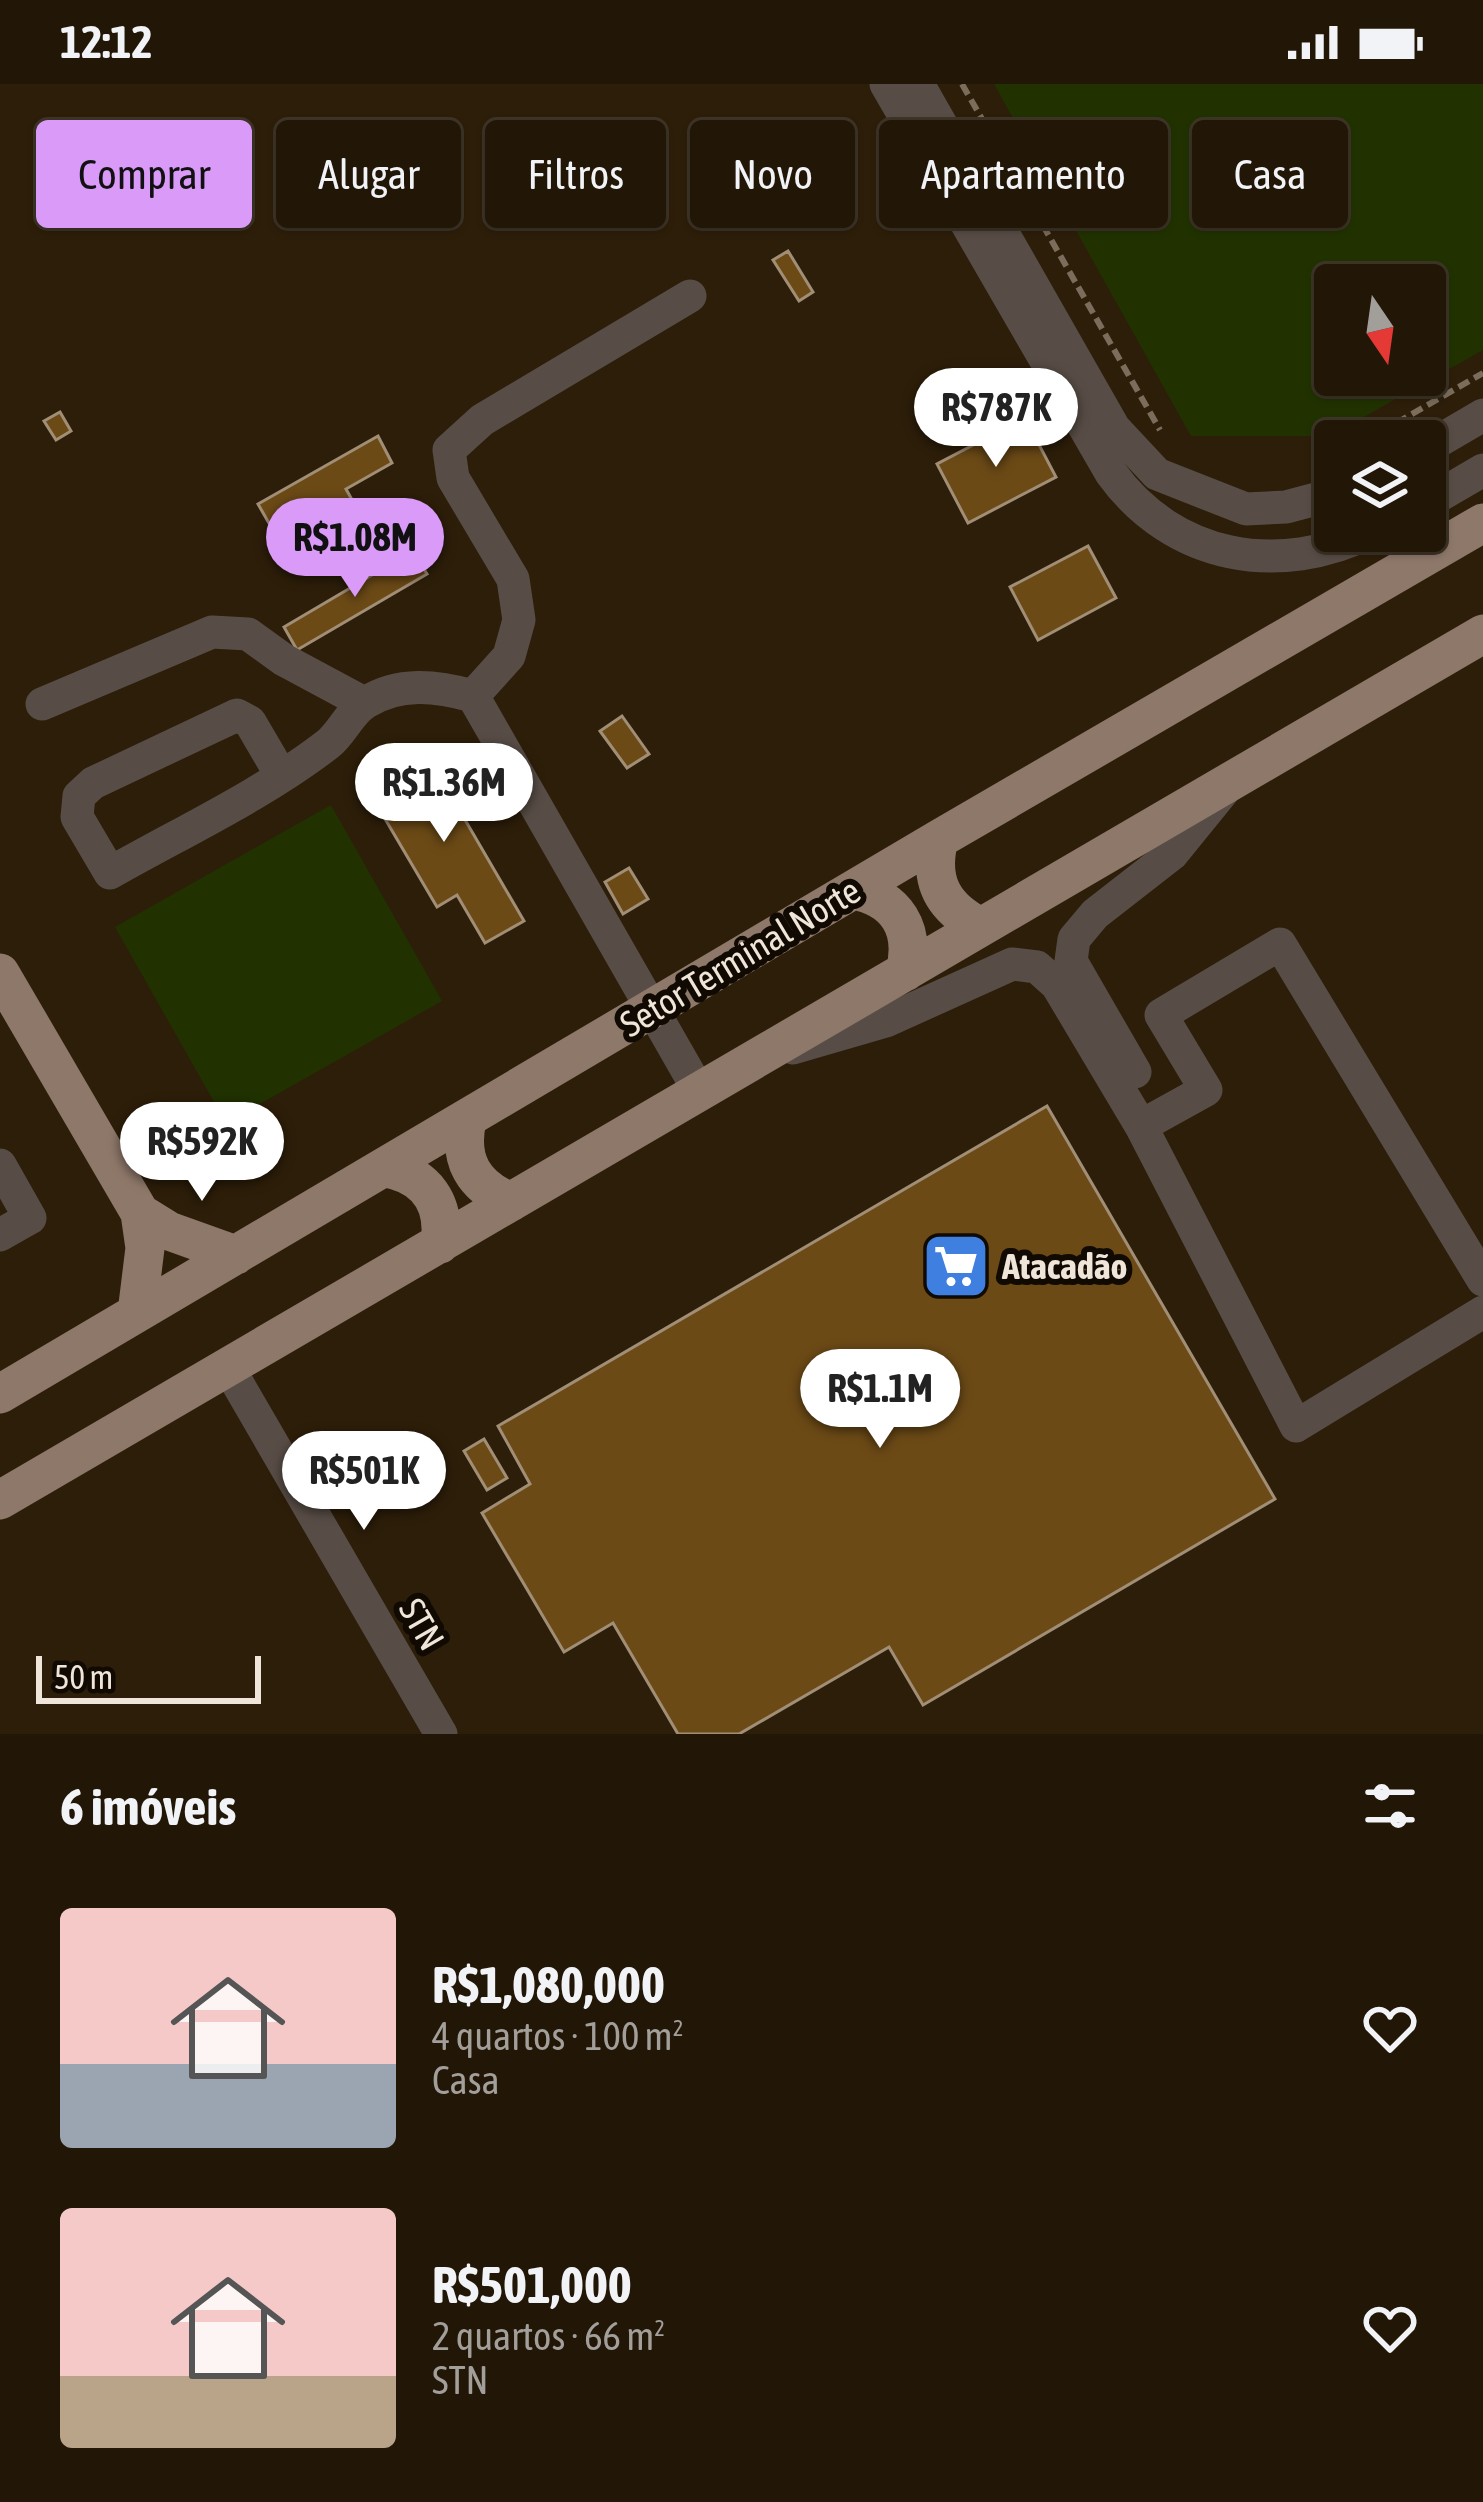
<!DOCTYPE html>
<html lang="pt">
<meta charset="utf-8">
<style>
:root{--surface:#221607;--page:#2a1f11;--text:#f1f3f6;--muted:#a29f9b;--line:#3f3528;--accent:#da9af7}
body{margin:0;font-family:"Asap Condensed",sans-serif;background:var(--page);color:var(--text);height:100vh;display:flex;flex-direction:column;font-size:45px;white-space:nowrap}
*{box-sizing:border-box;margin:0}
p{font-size:39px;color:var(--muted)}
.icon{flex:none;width:66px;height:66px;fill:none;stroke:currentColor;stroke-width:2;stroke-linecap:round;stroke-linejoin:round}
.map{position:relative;height:1650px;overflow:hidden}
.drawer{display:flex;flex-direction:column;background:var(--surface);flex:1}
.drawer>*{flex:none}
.banner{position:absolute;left:36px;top:36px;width:1413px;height:108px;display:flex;gap:24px}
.needle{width:78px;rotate:167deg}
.controls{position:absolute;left:1314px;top:180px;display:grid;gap:24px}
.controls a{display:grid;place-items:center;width:132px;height:132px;border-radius:12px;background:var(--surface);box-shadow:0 3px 9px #0004,0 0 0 3px var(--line);font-size:60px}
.scale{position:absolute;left:36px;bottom:30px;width:225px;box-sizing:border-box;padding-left:12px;border:6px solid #f0e5d9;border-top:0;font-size:33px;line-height:42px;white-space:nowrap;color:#f0e5d9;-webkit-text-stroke:9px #100a03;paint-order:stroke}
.price{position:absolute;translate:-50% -102px;padding:0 27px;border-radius:42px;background:#fff;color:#222;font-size:39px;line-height:78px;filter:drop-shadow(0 3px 6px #0008)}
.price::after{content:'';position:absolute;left:50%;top:72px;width:36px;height:27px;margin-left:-18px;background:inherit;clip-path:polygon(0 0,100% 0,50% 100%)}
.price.selected{background:var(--accent);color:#111}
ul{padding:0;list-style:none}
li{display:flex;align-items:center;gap:36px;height:300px;padding:0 60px}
li span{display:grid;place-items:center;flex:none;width:336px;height:240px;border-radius:12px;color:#555}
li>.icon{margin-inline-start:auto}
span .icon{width:144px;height:144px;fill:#fffc;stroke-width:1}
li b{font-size:51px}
h2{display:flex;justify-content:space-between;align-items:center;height:144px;padding:0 60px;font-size:51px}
.chip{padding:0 42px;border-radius:12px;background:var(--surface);box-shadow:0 3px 9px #0004,0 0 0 3px var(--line);font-size:42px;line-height:108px}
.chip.selected{background:var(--accent);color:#111}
.status{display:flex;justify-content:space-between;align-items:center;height:84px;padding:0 60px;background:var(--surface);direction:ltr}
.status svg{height:33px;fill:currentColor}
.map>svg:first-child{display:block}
</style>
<div class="status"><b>12:12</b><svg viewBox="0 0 49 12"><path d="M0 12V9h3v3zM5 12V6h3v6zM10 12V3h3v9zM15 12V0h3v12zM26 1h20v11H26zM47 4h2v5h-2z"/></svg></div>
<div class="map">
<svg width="1483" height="1650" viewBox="0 0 1483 1650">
<rect width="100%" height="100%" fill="#2d1e09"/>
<!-- green -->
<path fill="#213200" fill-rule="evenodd" d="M994,0H1483V266L1330,352H1191ZM1335,201H1425V291H1335Z
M331,721L442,917L226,1039L115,843Z"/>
<!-- building -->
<path fill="#6c4a16" stroke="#a18e77" stroke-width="3" d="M788,167L813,208L799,217L773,176Z
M60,328L71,347L56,356L44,337Z
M1025,334L1056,393L968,439L937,380Z
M378,352L392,379L346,405L356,423L282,462L258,420Z
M1088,462L1116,514L1038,556L1010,503Z
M413,467L427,490L297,566L284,543Z
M622,632L649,670L627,684L600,647Z
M422,662L524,837L485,859L457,811L437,823L381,728L392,722L374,691Z
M629,784L648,815L623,830L605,798Z
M1047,1022L1275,1415L923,1621L889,1563L739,1650H678L613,1539L564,1568L482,1429L530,1400L498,1342Z
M484,1355L507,1394L487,1406L464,1367Z"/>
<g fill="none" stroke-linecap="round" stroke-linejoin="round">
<!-- path -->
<path stroke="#7b6d5c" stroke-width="6" stroke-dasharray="12 6" stroke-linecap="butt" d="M962,0L1160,346
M1365,357L1483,289"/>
<!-- minor -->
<path stroke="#584d46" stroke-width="33" d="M886,0L1111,389C1173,475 1279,494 1373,447
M918,0L1114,344L1157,390L1246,425L1286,423L1335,410
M1425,365L1483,331
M1425,420L1483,386
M473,612L509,572L519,536L513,495L453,394L449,366L482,336L690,212
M42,620L212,548L248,550L284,576L364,619
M281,691L250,638L237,631L93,699L79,712L77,733L110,789C182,748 262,711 328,660C342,649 350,628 365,619C399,597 437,602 473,612L699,1007
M793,964L886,937L1012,880L1037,883L1057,901L1141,1042
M1135,988L1071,877L1074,855L1095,830L1172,770L1224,706
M0,1081L30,1134L0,1151
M1483,1196L1280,860L1161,931L1206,1006L1141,1042L1296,1342L1483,1228
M228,1283L441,1650"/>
<!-- major -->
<path stroke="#8e786a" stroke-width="39" d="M939,755C928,797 943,824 981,843
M853,806C897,814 916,845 905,888
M0,889L140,1129L145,1164L137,1229
M467,1036C458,1076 473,1102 511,1118
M386,1084C426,1091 446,1119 440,1160
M140,1129L169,1147L236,1171
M0,1310L939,755L1483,439
M0,1416L1483,550"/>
</g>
<!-- icons -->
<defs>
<g id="supermarket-square" transform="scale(3.45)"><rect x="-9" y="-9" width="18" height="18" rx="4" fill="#3f7fe0" stroke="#100a03"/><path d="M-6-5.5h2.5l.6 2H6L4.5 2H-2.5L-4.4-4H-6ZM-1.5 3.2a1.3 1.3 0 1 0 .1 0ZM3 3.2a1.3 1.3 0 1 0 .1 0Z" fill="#fff"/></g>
</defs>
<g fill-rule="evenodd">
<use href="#supermarket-square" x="956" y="1182"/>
</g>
<g text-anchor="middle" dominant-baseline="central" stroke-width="12" stroke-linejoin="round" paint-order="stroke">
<!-- street labels -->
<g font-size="36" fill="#f0e5d9" stroke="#100a03">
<text transform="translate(740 873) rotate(-31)">Setor Terminal Norte</text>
<text transform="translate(422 1540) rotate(60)">STN</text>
</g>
<!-- poi labels -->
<g font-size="36" font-weight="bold" fill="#f0e5d9" stroke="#100a03" text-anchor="start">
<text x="1002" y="1182">Atacadão</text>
</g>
</g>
</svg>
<div class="controls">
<a><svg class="needle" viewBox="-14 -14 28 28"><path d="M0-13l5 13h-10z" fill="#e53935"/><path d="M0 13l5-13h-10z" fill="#a29f9b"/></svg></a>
<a><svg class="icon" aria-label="layers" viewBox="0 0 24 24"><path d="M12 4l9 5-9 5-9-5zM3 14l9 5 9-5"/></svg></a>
</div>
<div class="scale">50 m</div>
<b class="price" style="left:996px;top:386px">R$787K</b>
<b class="price selected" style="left:355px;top:516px">R$1.08M</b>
<b class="price" style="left:444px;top:761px">R$1.36M</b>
<b class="price" style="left:202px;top:1120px">R$592K</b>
<b class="price" style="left:880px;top:1367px">R$1.1M</b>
<b class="price" style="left:364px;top:1449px">R$501K</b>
<div class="banner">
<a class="chip selected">Comprar</a>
<a class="chip">Alugar</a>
<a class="chip">Filtros</a>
<a class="chip">Novo</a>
<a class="chip">Apartamento</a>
<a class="chip">Casa</a>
</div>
</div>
<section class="drawer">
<h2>6 imóveis<svg class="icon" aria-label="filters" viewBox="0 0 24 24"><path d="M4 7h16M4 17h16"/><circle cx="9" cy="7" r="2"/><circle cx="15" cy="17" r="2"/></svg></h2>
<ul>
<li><span style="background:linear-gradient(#f6c9c9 65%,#9aa5b1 0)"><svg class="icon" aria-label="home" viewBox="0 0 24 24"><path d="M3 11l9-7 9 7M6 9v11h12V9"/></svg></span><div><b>R$1,080,000</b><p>4 quartos · 100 m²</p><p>Casa</p></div><svg class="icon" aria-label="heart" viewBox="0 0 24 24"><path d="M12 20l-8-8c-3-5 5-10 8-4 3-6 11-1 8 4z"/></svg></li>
<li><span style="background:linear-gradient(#f6c9c9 70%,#b9a48a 0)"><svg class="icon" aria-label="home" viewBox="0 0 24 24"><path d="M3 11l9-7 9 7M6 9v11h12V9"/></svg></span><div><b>R$501,000</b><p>2 quartos · 66 m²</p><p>STN</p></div><svg class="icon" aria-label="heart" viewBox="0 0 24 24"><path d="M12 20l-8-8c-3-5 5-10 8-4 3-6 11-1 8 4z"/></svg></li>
</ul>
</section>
